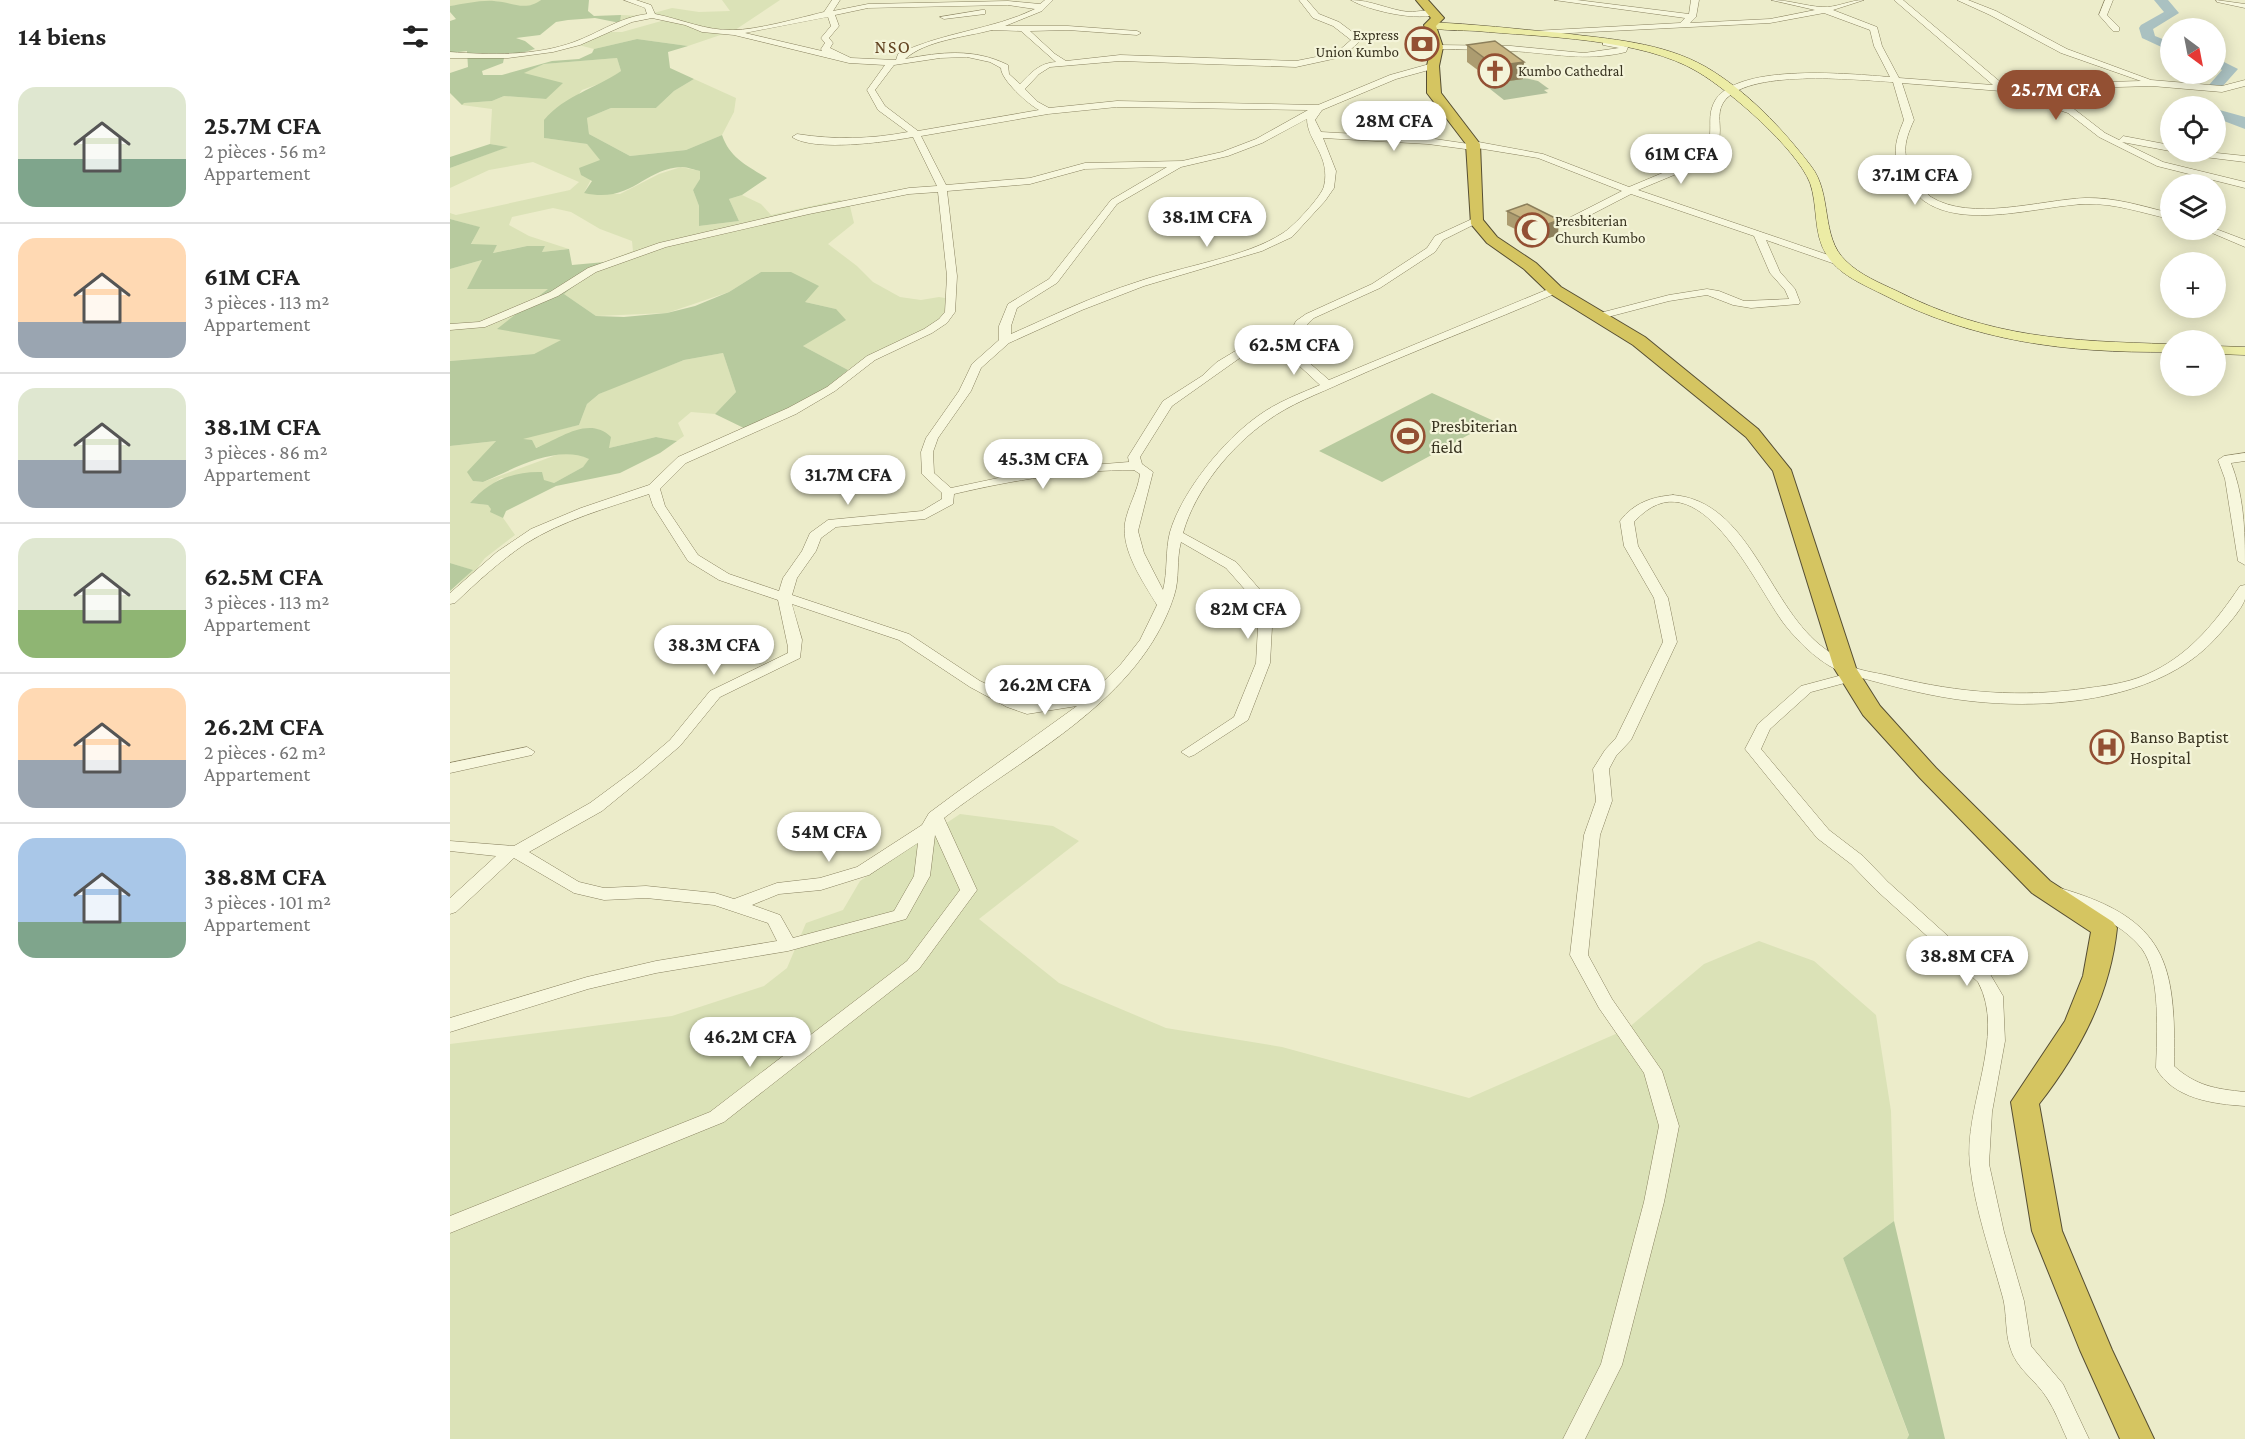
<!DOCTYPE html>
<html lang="fr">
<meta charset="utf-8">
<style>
:root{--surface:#fff;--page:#f2f2f2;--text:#222;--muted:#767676;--line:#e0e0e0;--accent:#935033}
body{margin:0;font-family:"Crimson Pro",serif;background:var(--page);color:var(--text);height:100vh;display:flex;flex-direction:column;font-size:22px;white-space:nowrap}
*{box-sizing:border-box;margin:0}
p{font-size:20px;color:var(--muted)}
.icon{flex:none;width:33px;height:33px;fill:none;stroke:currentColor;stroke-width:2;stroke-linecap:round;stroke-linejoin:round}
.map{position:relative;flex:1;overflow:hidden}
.panel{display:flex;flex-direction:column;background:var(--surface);width:450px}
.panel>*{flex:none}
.needle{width:39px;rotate:148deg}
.controls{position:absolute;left:1710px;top:18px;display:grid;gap:12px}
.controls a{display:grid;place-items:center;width:66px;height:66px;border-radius:50%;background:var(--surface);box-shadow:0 3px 15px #0003;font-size:30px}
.price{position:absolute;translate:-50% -51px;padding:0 14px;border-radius:21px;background:#fff;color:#222;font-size:20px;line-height:39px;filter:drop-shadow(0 2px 3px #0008)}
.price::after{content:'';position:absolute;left:50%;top:36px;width:18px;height:14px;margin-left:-9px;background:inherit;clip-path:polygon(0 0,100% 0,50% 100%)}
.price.active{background:var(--accent);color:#fff}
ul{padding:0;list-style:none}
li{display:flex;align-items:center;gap:18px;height:150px;padding:0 18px}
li+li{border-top:2px solid var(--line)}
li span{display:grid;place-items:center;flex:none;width:168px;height:120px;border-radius:18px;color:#555}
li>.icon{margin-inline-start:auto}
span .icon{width:72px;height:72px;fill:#fffc;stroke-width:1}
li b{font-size:26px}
h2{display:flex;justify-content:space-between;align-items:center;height:72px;padding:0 18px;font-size:26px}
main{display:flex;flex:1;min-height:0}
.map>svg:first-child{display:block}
</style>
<main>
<section class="panel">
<h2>14 biens<svg class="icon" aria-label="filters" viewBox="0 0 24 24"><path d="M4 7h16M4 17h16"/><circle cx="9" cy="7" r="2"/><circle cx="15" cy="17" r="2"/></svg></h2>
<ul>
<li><span style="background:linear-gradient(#dfe7d0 60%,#7fa58c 0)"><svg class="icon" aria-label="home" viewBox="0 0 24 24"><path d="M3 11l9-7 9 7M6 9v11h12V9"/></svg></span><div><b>25.7M CFA</b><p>2 pièces · 56 m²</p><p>Appartement</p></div></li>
<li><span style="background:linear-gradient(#ffd9b3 70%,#9aa5b1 0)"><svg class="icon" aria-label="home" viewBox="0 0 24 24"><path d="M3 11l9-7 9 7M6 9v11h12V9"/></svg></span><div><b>61M CFA</b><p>3 pièces · 113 m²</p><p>Appartement</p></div></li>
<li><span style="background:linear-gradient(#dfe7d0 60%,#9aa5b1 0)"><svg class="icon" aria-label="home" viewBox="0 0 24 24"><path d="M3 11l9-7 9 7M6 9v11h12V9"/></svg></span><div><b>38.1M CFA</b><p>3 pièces · 86 m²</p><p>Appartement</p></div></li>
<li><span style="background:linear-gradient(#dfe7d0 60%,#8fb573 0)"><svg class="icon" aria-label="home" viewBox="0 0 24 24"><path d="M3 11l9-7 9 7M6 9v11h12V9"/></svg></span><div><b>62.5M CFA</b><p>3 pièces · 113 m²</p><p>Appartement</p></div></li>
<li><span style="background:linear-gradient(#ffd9b3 60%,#9aa5b1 0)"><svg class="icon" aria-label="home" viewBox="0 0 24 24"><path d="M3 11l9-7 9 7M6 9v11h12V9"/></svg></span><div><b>26.2M CFA</b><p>2 pièces · 62 m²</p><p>Appartement</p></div></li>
<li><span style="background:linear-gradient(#a9c7e8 70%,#7fa58c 0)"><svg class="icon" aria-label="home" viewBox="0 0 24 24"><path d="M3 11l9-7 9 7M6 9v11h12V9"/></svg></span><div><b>38.8M CFA</b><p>3 pièces · 101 m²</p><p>Appartement</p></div></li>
</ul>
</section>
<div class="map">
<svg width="1795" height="1439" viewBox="0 0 1795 1439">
<rect width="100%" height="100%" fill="#ececca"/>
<!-- farmland -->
<path fill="#dbe2b7" d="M0,0H91L85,5L67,7L45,1L0,6Z
M272,0H330L285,30L238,46L187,39L144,49L121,43L153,32H172L215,20L202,16L170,23L171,15L193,16L222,8L249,12L280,11Z
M167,58L171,71L157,81L132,90L94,138L137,144L151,160L134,193L170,194L209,174L231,167L250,171L251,179L243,190L249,206V226L289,221L279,199L292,195L311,204L321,215L389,200L399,202L404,223L378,244L407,266L423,282L450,297L471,300L489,297L501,299L489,322L398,370L353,346L386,309L355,302L311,272L279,292L217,313L146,316L114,294L155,262L183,251L182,241L150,229L121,212L103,208L62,217L59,225L79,236L119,249L92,252L95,246H77L42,253L47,245H21L29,227L0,219V213L6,215L120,190L129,182L83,162L39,170L0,188V168L57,147L40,144L42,109L12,105L13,103L42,101L54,96L96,99L73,73L94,64Z
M244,79L286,98L284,112L272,135L236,150L180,156L139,134L137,118L161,108H206L224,91Z
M32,260L18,289H99L112,340L84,354L0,361V269Z
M273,353L286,392L265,414L241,412L228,423L234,436L227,441L206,437L159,448L96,444L85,448L71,438L129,425L137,404L149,394L171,384L234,360Z
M46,441L34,456L23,481L33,482L109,454H128L140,459L133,467L104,483L51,478L26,496L20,503L38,505L51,515L65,535L35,558L25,571L7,586L22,570L0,563V446Z
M510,814L603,826L629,841L529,919L609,983L716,1028L832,1047L1019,1098L1177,1029L1254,964L1309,941L1364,961L1426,1015L1441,1111L1444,1221L1393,1258L1459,1436L1457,1439H0V1044L222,1016L314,986L337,968L356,923L393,910L410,881Z"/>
<!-- green -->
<path fill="#b7ca9e" d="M91,0H139L138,11L144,16L171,15L170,23L145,18L118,20L106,22L90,35L66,38L75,41L85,49L54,58L53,63L32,71L33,75H52L102,61L129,59L142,53L144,49L187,39L238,46L218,52L220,68L244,79L224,91L206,108H161L137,118L139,134L180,156L236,150L272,135C280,158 296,165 317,178L292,195L279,199L289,221L249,226V206L243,190L250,179V171C245,170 237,167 232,167C194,168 182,204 134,193L142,181L131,175L129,168L150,160L137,144L94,138V120C115,95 145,89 171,71L167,58L94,64L74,73L113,83L96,99L54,96L42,101L14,103L12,105L0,93V73L18,67L17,51L0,53V21L6,19L0,12V6C14,4 30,0 44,1C62,2 75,12 91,0Z
M40,144L58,147L0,168V157Z
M0,219L30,227L21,244L47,245L43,253L77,246H95L92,252L119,249L122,265L155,262L114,294L146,316L174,317L217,313L245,306L279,292L311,272H341L369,286L355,302L386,309L396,320L353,346L398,370L347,413L300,431L265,414L286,392L273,353L234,360L149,394L137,404L129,425L73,439L82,440L86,448C109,439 139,415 161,437L159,448L206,437L227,441L210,453L170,473L106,486L56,511L53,518L40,512L41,509L38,505L20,503C39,481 63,471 92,472L94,480L104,483L133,467L139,459C106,444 64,469 33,482L23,481L17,472L46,441L0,446V361L84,354L111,340L47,329L98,289H17L32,260L0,269Z
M982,393L1044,421L932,482L869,451Z
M0,563L23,570L0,591Z
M1444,1221L1495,1439H1457L1459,1435L1393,1258Z"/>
<!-- cemetery -->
<path fill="#b1c09c" d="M1075,78L1088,81L1099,89L1094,90L1098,93L1054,100L1035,85Z"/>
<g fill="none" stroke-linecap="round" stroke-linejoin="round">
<!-- river -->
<path fill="#aac1c1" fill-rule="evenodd" d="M1704,0H1718L1729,13L1703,29L1705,36L1720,42V51L1692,38L1689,28L1691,25L1714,12Z
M1766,58L1788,69L1771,88L1766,89L1759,85L1772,70L1766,67Z
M1766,109L1795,117V129L1766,118Z"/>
<!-- minor casing -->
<g stroke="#88815f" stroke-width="1">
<path id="minor" d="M174,0H186L201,5L205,14C231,19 256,31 283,30C307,30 349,18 374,12L382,0H390L383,11L418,4L558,1L590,4L595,0H603L592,11L555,26H618L687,31L691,33L687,35L618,30L580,31L605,54L616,61L670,55L846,61L886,53L901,40L883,26L863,18L849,0H857L869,14L889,22L909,37L908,43L892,57L846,67L670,61L600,67L589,74L575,89L588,102L599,108L667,101L868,105L940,75L983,63L986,64V68L946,79L872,110L865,120L871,132L978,138L1019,144L1023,141L1093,154L1179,187L1253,156C1256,149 1260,142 1260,135C1261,121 1258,112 1266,99C1291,63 1401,74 1440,77L1424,46L1420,30L1374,13L1320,23L1080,35V31H1083L1230,23L1235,18L1104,0H1127L1239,14L1241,0H1249L1246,17L1240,23L1320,19L1365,10L1321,0C1339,0 1355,6 1372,7C1386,8 1400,0 1414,0L1383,10L1427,27L1432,46L1449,78L1543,85L1444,0H1453L1554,85L1691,81L1611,53L1540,15L1507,0H1518L1546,11L1617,49L1701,80L1772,86L1795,80V86L1772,92L1702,86L1567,90L1624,109L1655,133L1669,140L1673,136L1720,145V151L1672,142L1713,162L1795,182V188L1707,166L1649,137L1618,113L1551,91L1452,83L1464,120C1453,144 1451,157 1467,179C1471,185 1475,193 1481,197C1521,222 1590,200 1635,198C1664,197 1692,206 1720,213V219C1692,213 1665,203 1635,204C1589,206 1515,230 1474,201C1467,196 1462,185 1457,179C1441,157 1444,144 1454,120L1443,82C1406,80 1295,68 1273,103C1266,115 1272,126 1269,139C1267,146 1264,154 1260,160L1188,190L1393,260V264H1385L1316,240L1330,272L1345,289L1350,302L1349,304L1301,308L1283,305L1257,295L1219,301L1150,319L1145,316L1146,314L1219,295L1257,289L1269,291L1294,301L1339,299L1335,290L1320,273L1304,236L1181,194L1123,224H1115V220L1172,191L1088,158L1027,148L1023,150L978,144L873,138L886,171L884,188L875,201L842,237L812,251L694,286L632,310L559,343L531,368L521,391L488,438L483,452L484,473L501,488L591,469L679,462L678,457L713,401L752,376L767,362L787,350L829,341L839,335L846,321L856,314L922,284L977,248L985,236L1022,219L1031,221L993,240L985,252L930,288L864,318C853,326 851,338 839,345L879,380L1101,288H1109V292C1038,323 965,350 894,382C868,394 840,404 817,421C781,446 745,490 733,533L786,562L812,592L822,627L820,663L798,720L744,755L739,757L731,752L784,717L806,663L808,627L798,593L776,568L731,542C726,560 730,578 724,596C690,701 575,755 494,818L527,890L469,969L274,1122L0,1233V1216L260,1112L457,961L510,890L485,835L480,876L456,919L338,951L206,973L138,989L0,1032V1018L137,977L206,961L327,941L318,923L264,905L196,898L154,900L124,893L64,858L6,912L0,914V898L46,856L0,851V841L64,846L140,803L186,769L220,740L260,691L338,653V647L328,600L269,580L238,561L203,506L199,494C157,508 113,520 75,544C50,561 27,582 5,603L0,604V593L47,552L81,529L131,508L199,485L228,457L338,408L377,387L417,356L474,329L489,319L495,312L497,276L488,192L459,194L359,214L216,247L146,272L108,296L35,327L0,330V324L29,322L100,292L138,268L209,243L359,208L459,188L487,186L463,137C436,142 364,152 342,137L347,134C385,140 421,139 458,132L428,110L417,90L435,65L399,63L284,35L252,32L235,25L202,18L182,22L130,45L103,52L58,58H0V52C40,55 86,56 124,42C149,33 170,17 197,14L195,8ZM558,5L585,9C542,30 492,32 448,54L446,60L401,58L380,48L383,43L379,38L389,26L385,15L418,8ZM378,17L381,26L371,38L375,43L371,49L372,51L295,33ZM542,30L571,31L606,62C589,63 581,73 570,84L559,74L558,65C524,48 491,52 455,59C476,40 516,37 542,30ZM517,57L540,62L551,68C551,80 578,104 589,110L468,131L435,106L425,90L444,65L490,58ZM667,107L858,110L806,139L772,152L732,161L635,163L580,178L496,185L471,136L598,114ZM857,119C857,141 881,156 874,186C872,196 843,227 833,233C797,257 729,267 687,282C643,296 602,316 561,334V326L567,308L607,283L667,204L731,167L778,156L812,143ZM717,167L661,200L599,279L558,304L549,326V340L522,364L509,391L476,438L471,452L472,474L492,493V499L472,511L378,520L360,533L352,551L333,578L329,591L279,574L248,555L215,506L210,489L236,463L346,414L385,391L425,360L482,333L497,323L505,312L507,276L497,191L580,184L635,169ZM830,348L870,385C849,394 827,402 808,416C774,440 732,491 720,532C715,551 718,571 713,590L694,553L688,531L703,472L692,464L690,457L722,406L794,355ZM684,470L690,474C688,491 678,506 675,523C671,551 694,583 707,605L690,640L671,664L640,695L578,704L530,681L459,634L342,595L347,578L366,551L371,538L386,527L475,519L503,504L504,494C564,480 623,470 684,470ZM342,604L449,640L520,687L557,707L577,714L627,706L506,793L479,813L472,825L407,867L370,878L327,883L284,899L265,893L196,886L154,888L129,882L79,852L152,811L196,775L230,746L270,697L350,658L352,640ZM468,843L464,876L444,911L343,938L330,915L302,905L329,894L371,890L419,875Z
M901,0C921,0 939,10 959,12C969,12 980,8 988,13C972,23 916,10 901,0Z
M1655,0H1663L1657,15L1669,27V31H1663L1649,15Z
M1766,0L1795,4V8L1767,2Z
M532,10H535V14L494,19L490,17Z
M1153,41L1178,47L1176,52C1136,62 1101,53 1061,51C1036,49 1012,50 987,49L983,47L987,45L1061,46L1134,53L1169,48L1153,45Z
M1733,152H1757L1795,156V162L1738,155Z
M1766,229L1795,240V247L1755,230Z
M1795,453V461L1781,463C1794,496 1795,530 1795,565L1788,561L1775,479L1768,460L1774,456Z
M1223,495C1299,501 1317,602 1370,645C1380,653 1390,660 1400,666C1414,672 1430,673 1444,677C1510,693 1571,698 1638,688C1661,685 1683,682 1704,671C1742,652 1767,620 1790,586L1795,585C1795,589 1795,595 1795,599C1792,610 1773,630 1765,639C1708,701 1599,710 1520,701C1483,697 1445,687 1408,677L1406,680L1361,692L1320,729L1311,749L1379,830L1413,856L1438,882L1540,974L1553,996L1555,1041L1542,1112L1539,1164L1554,1232L1574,1301L1581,1346L1613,1384L1639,1439H1617C1611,1426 1605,1410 1597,1398C1586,1380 1566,1369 1560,1347C1555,1332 1557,1314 1553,1298C1541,1254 1525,1210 1520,1165C1513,1108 1557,1035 1528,982L1426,890L1401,864L1367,838L1295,749L1308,724L1351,686L1396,674C1372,665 1351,645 1335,625C1305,586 1248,451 1184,522L1188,546L1218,598L1227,642L1181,740L1166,756L1159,769L1162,801L1150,835L1138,955L1162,999L1212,1071L1229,1126L1214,1202L1172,1365L1135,1439H1113L1151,1364L1194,1202L1209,1126L1194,1073L1149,1008L1120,955L1134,835L1146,801L1143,769L1155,750L1166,738L1213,642L1204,598L1174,546L1170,521C1184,503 1201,497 1223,495Z
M77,747L85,752L82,755L0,773V763Z
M1610,888C1717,919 1726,963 1724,1066C1746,1086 1766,1089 1795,1092V1106C1764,1104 1723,1099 1706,1068C1707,1037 1711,975 1692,949C1671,922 1635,909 1604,898L1602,894L1604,890Z"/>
</g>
<!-- major casing -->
<g stroke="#564e33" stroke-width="1">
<path id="major" d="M980,22C1024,24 1067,29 1111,33C1160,39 1212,42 1256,67C1297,91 1332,128 1361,166C1383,194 1370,237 1396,261C1410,275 1430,283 1447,291C1540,338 1619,341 1720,344V352C1616,353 1524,342 1430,293C1410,283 1388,274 1376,254C1363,233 1368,206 1360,183C1346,148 1280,91 1248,72C1192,38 1091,37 1026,31C1010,30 992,31 976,27L975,25Z
M1766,346L1795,347V355L1766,354Z"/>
</g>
<!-- highway casing -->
<g stroke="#564e33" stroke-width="2">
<path id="highway" d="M966,0H978L994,18L986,26L993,47L989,66L991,93L1030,144L1033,220L1047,237L1086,263L1111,287L1195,337L1308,429L1341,470L1406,668L1430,706L1486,768L1600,881L1663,922L1667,928C1660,995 1630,1051 1589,1104L1612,1231L1662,1350L1704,1439H1670L1630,1350L1582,1231L1561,1102L1615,1021L1633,976L1641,932L1582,893L1470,778L1413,715L1384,668L1323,471L1296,437L1183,345L1099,293L1074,269L1037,243L1021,224L1016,144L977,93V66L981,47L974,25L981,18Z"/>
</g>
<!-- minor -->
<use href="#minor" fill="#f7f7dd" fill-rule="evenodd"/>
<!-- major -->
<use href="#major" fill="#ececa5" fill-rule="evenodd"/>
<!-- highway -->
<use href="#highway" fill="#d5c561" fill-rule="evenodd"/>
</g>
<!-- wall -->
<path fill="#ac9c70" d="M1017,45L1074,62L1073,79L1045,83L1017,62Z
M1057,211L1108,235L1089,241L1057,225Z"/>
<!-- shaded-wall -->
<path fill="#8c7f5b" d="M1074,62L1073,79L1045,83V66Z
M1109,220L1108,235L1089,241L1090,227Z"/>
<!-- building -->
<path fill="#c8b582" stroke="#8c7f5b" stroke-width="1.5" d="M1045,41L1074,62L1045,66L1017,45Z
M1077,204L1109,220L1090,227L1057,211Z"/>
<!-- icons -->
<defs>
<g id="bank-ring" transform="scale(1.725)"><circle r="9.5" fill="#f4f4d9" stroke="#935033" stroke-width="1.5"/><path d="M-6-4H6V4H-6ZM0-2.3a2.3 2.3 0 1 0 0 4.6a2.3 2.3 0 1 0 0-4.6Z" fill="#935033"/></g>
<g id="church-ring" transform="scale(1.725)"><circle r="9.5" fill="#f4f4d9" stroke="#935033" stroke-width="1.5"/><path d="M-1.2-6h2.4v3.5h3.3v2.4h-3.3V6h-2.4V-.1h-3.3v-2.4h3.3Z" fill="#935033"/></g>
<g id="mosque-ring" transform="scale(1.725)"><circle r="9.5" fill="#f4f4d9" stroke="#935033" stroke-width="1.5"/><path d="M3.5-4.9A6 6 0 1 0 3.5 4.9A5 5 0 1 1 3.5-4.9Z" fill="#935033"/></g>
<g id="stadium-ring" transform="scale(1.725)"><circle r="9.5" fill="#f4f4d9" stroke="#935033" stroke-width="1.5"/><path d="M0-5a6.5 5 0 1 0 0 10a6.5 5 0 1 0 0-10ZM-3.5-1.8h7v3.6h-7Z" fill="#935033"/></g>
<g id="hospital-ring" transform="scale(1.725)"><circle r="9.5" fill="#f4f4d9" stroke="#935033" stroke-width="1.5"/><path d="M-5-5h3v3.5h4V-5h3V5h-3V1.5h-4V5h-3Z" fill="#935033"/></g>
</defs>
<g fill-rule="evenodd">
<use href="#bank-ring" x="972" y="44"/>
<use href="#church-ring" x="1045" y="71"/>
<use href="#mosque-ring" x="1082" y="230"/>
<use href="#stadium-ring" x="958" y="436"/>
<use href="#hospital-ring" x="1657" y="747"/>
</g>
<g text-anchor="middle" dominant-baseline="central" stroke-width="4.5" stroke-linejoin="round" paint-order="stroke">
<!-- far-poi labels -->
<g font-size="15" fill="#393421" stroke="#f4f4d9" text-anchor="start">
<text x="949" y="35" text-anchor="end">Express<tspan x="949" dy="17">Union Kumbo</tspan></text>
<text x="1068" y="71">Kumbo Cathedral</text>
<text x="1105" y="221">Presbiterian<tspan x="1105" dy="17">Church Kumbo</tspan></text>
</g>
<!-- far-quarter labels -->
<g font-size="18" letter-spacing="1.5" fill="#634423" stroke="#f4f4d9">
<text x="443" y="47">NSO</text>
</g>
<!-- poi labels -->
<g font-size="18" fill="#393421" stroke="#f4f4d9" text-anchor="start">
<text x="981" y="426">Presbiterian<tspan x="981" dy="21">field</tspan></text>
<text x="1680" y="737">Banso Baptist<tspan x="1680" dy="21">Hospital</tspan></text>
</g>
</g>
</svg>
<div class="controls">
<a><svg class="needle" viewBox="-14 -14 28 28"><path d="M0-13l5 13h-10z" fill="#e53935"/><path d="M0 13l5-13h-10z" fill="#767676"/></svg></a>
<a><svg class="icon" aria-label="locate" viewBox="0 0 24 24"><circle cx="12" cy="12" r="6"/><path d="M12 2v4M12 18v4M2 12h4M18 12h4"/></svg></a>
<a><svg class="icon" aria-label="layers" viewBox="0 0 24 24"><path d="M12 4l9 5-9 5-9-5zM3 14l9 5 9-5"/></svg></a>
<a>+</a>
<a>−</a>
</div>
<b class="price active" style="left:1606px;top:121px">25.7M CFA</b>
<b class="price" style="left:944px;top:152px">28M CFA</b>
<b class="price" style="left:1231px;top:185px">61M CFA</b>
<b class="price" style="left:1465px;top:206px">37.1M CFA</b>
<b class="price" style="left:757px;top:248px">38.1M CFA</b>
<b class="price" style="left:844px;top:376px">62.5M CFA</b>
<b class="price" style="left:593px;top:490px">45.3M CFA</b>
<b class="price" style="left:398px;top:506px">31.7M CFA</b>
<b class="price" style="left:798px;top:640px">82M CFA</b>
<b class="price" style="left:264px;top:676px">38.3M CFA</b>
<b class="price" style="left:595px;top:716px">26.2M CFA</b>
<b class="price" style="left:379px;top:863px">54M CFA</b>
<b class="price" style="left:1517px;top:987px">38.8M CFA</b>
<b class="price" style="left:300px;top:1068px">46.2M CFA</b>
</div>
</main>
